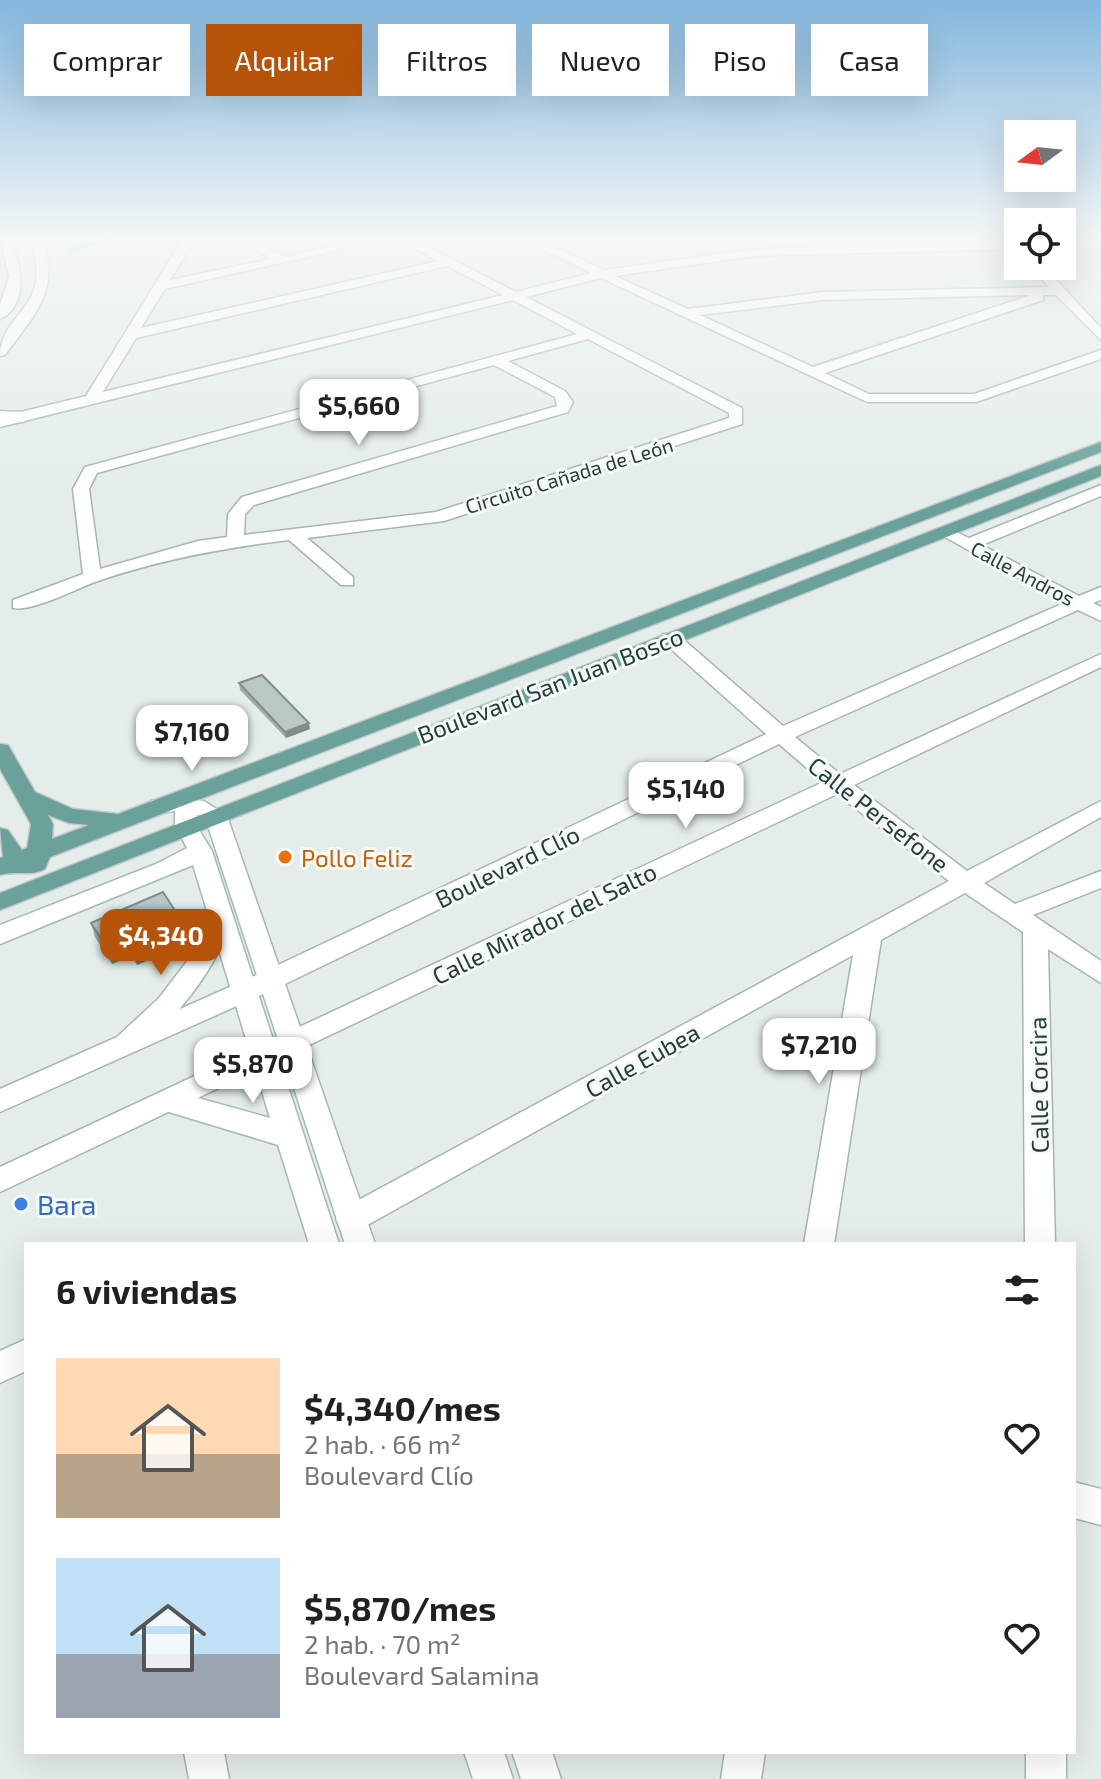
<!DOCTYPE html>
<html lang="es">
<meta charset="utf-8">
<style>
:root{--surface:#fff;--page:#f6f6f6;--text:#202124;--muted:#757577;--accent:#b45309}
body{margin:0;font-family:"Exo 2",sans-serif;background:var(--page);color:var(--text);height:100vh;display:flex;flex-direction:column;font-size:30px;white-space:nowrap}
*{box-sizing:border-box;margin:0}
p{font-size:26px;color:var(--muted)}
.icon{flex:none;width:44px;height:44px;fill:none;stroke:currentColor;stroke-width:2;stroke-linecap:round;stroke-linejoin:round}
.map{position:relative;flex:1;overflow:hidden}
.sheet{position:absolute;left:24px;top:1242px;width:1052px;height:512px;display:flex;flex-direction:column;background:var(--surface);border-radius:0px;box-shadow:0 8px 32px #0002}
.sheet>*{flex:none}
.guide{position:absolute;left:24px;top:24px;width:1054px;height:72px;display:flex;gap:16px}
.needle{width:52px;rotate:255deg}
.buttons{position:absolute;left:1004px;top:120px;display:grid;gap:16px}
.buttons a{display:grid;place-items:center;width:72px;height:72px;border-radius:0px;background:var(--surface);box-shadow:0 8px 32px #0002;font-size:40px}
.price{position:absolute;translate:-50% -68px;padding:0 18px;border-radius:16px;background:#fff;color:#222;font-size:26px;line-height:52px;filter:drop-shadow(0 2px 4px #0008)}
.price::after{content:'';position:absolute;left:50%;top:48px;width:24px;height:18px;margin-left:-12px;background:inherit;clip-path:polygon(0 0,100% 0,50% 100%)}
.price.selected{background:var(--accent);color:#fff}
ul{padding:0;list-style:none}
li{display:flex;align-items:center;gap:24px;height:200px;padding:0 32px}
li span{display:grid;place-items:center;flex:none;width:224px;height:160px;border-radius:0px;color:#555}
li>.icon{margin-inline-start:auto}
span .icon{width:96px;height:96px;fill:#fffc;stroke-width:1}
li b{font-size:34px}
h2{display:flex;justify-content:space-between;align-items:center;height:96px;padding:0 32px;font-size:34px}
.tag{padding:0 28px;border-radius:0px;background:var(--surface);box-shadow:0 8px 32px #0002;font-size:28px;line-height:72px}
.tag.selected{background:var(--accent);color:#fff}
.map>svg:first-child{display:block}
</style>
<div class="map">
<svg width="1101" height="1779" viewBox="0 0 1101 1779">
<rect width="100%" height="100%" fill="#e4edea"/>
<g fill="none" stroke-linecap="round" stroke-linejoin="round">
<!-- stream -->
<path stroke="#8ebcd0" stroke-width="4" d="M71,250L115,237"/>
<!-- street casing -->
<g stroke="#a7b5b2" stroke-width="3">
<path id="street" d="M184,237H196L170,280L271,259L236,237H250L284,257L333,246L339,250L165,289L141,328L438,261L395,237H409L516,292L591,273L517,237H574L548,244L604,270L755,249L1018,241V249L755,256L615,276L688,309L823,292L1049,287L1030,266H1043L1101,328V340L1056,295H1043V300L825,373L869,394H974L1101,350V359L976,402H867L601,278L526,297L742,408V424L444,521L307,538L353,577V585H341L289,540C222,548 158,560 95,582C76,589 32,612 13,608V600L83,574L73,489L85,467L577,334L513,300L0,427V417L86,396ZM447,266L503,295L103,392L136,338ZM1031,295L813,367L700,315L823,300ZM588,339L729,413V418L436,512L244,535L245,514L254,505L568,412L573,402L565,391L508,361ZM494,365L555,397L557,406L242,497L228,514L227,537L198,541L100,569L89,489L97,473Z
M1101,239V247L1062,248V240Z
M1101,485V496L982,545L1079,596L1101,587V600L1093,603L1101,607V621L1078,610L795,737L840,774L1101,654V667L854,785L967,871L1101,801V817L984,883L1015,904L1101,871V888L1033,915L1101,961V983L1048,949L1055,1244H1025L1023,932L965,893L881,940L834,1244H804L853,955L362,1228L351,1232L340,1228L336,1219L340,1210L949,881L837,794L0,1192V1167L823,782L779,744L279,987L0,1112V1089L261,973L766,734L663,642L660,638L663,634H677L783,726L1064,603L936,532L945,527L969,538Z
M26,1339V1371L0,1383V1351Z
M1074,1482L1101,1489V1525L1074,1518Z
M184,1752H224L229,1779H189Z
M725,1752H765L761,1779H721Z
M1026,1752H1066V1779H1026Z"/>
</g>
<!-- secondary casing -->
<g stroke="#a3b9b4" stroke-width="3">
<path id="secondary" d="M0,237H10C19,261 32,304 0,319V305L9,276Z
M29,237H41C62,290 35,314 5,355L0,356C0,310 57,310 29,237Z
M0,411L23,412L31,417L23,422L0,421Z
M167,798L204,801L227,816L375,1244H345L206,820L197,814L199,830L212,851L339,1244H309L278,1145L159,1109L155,1101L159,1093L169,1090L270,1118L219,950C203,985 155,1046 118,1058L108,1055L105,1048L159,998L191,956L208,914L193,865L0,944V925L156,864L187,848L175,825V811L159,813L148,806L151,801Z
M464,1752H504L513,1779H473Z
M512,1752H552L561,1779H521Z"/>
</g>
<!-- primary casing -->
<g stroke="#c2c9c8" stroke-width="3">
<path id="primary" d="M1101,442V452L50,857L45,869C30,877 17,870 0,875V858L3,857L0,828L8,830L22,850L27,848L31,824L0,769V744L8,745L35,792L73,809L118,814ZM48,815L69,823L89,825L52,839L53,824Z
M1101,465V476L0,910V893Z"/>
</g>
<!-- street -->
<use href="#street" fill="#fff" fill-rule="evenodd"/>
<!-- secondary -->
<use href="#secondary" fill="#fff" fill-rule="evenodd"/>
<!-- primary -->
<use href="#primary" fill="#6aa19b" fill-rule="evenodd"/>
</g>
<!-- wall -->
<path fill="#9faca9" d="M239,683L310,729L286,738L240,690Z
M91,923L187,929L190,942L137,965L131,956L112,964L95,937Z"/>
<!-- shaded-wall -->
<path fill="#828c89" d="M309,723L310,729L286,738L285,732Z
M187,929L190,942L137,965L133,951Z
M128,942L131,956L112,964L108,950Z"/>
<!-- building -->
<path fill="#b9c8c4" stroke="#828c89" stroke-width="2" d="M262,675L309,723L285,732L239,683Z
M163,892L187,929L133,951L128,942L108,950L91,923Z"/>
<!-- sky -->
<linearGradient id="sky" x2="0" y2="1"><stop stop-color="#84b7de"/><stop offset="0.49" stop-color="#f3f7f6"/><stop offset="1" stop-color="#f3f7f6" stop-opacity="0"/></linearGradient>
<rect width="1101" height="486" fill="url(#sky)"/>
<!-- markers -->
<circle fill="#e8710a" stroke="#f5faf8" stroke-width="3" cx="285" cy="857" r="8"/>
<circle fill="#3f7fe0" stroke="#f5faf8" stroke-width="3" cx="21" cy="1204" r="8"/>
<g text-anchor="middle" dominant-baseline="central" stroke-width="6" stroke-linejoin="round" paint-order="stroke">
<!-- far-street labels -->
<g font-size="20" fill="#243e3b" stroke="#f5faf8">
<text transform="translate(569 475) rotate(-17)">Circuito Cañada de León</text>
<text transform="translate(1023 573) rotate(28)">Calle Andros</text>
</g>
<!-- street labels -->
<g font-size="24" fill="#243e3b" stroke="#f5faf8">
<text transform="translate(550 685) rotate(-21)">Boulevard San Juan Bosco</text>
<text transform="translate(879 814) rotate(38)">Calle Persefone</text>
<text transform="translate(507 866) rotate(-26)">Boulevard Clío</text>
<text transform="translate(544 923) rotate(-26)">Calle Mirador del Salto</text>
<text transform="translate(642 1060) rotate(-29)">Calle Eubea</text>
<text transform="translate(1038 1085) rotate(-91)">Calle Corcira</text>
</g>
<!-- food labels -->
<g font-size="24" fill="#c56008" stroke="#f5faf8" text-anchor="start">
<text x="301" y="857">Pollo Feliz</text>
</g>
<!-- near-shop labels -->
<g font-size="28" fill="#366cbe" stroke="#f5faf8" text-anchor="start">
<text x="37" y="1204">Bara</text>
</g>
</g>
</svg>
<div class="buttons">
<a><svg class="needle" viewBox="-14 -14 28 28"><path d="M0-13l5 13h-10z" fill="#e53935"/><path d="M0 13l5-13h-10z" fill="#757577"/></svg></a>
<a><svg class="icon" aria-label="locate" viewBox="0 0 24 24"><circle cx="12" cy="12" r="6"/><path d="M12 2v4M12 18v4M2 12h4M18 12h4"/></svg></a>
</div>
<b class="price" style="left:359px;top:447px">$5,660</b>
<b class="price" style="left:192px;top:773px">$7,160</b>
<b class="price" style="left:686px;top:830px">$5,140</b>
<b class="price selected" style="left:161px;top:977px">$4,340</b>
<b class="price" style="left:819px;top:1086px">$7,210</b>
<b class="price" style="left:253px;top:1105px">$5,870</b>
<div class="guide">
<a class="tag">Comprar</a>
<a class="tag selected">Alquilar</a>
<a class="tag">Filtros</a>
<a class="tag">Nuevo</a>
<a class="tag">Piso</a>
<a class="tag">Casa</a>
</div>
<section class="sheet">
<h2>6 viviendas<svg class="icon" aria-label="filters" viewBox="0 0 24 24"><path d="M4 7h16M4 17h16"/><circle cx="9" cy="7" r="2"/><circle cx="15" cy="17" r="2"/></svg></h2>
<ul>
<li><span style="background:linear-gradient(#ffd9b3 60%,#b9a48a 0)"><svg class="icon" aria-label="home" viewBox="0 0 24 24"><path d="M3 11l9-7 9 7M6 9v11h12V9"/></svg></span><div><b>$4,340/mes</b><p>2 hab. · 66 m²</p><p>Boulevard Clío</p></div><svg class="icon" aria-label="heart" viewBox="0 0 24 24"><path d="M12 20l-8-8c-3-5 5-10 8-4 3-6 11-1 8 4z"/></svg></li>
<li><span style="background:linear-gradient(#bfe0f5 60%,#9aa5b1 0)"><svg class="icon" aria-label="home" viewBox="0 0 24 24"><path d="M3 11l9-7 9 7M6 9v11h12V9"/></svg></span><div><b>$5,870/mes</b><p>2 hab. · 70 m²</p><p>Boulevard Salamina</p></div><svg class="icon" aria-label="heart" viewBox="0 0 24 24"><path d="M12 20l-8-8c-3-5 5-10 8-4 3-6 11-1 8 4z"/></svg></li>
</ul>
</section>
</div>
